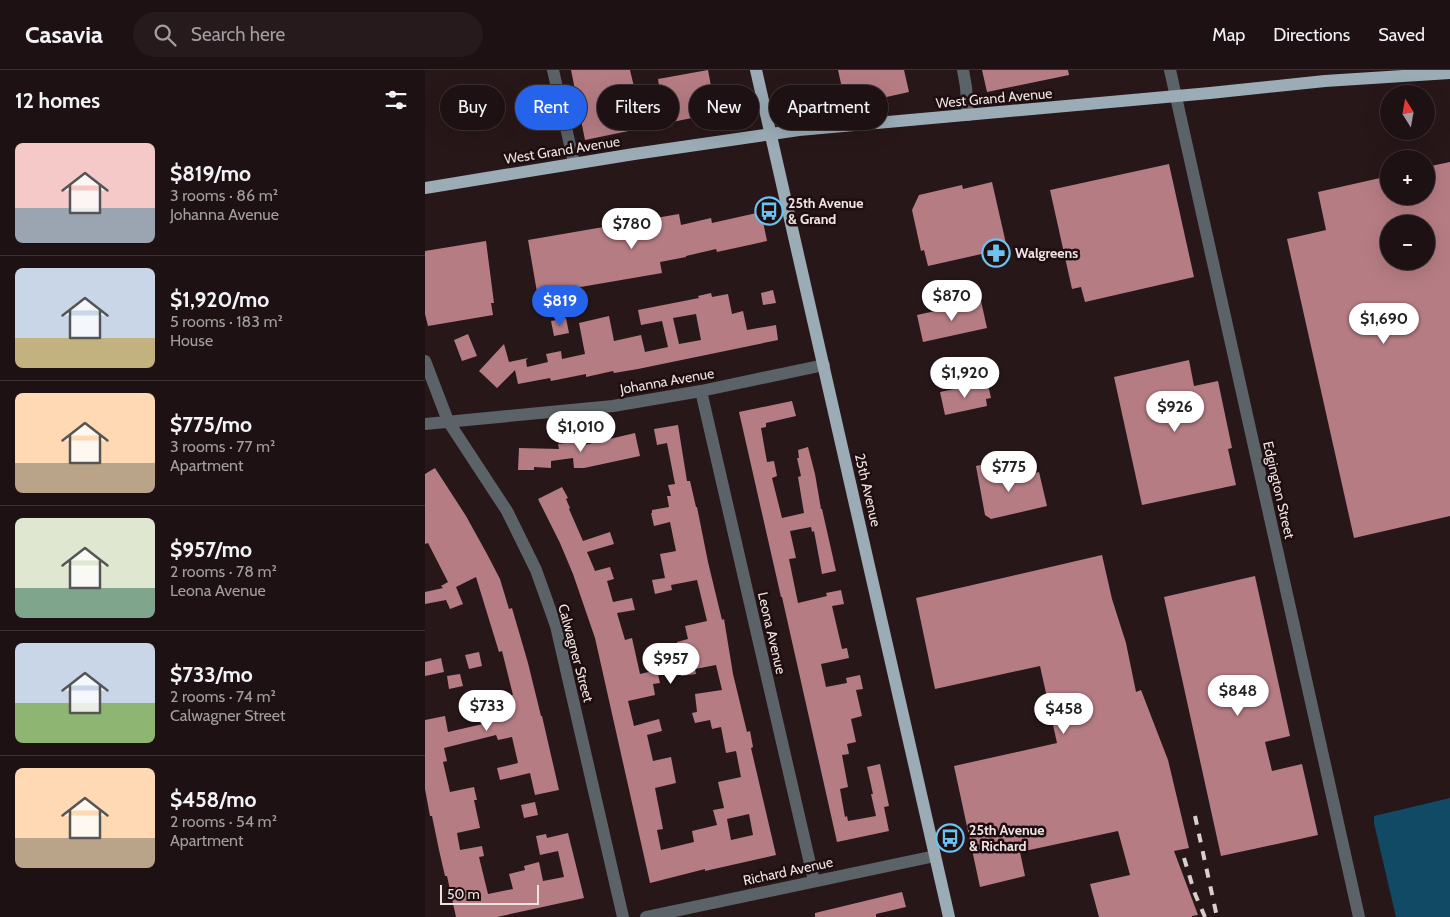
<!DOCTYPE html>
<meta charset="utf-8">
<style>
:root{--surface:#1e1113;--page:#261a1c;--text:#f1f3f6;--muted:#a19da0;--line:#3c3133;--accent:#2563eb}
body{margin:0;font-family:Cabin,sans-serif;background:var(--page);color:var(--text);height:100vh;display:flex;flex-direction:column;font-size:19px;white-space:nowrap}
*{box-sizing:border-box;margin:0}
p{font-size:16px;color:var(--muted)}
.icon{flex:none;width:28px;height:28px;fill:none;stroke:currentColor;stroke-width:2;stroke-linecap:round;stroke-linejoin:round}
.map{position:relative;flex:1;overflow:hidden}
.panel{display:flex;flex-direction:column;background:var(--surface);width:425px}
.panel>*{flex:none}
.top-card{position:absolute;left:15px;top:15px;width:475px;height:45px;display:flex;gap:10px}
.needle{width:32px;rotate:349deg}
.tools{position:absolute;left:955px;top:15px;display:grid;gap:10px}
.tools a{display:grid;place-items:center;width:55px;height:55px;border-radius:50%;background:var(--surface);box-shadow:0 5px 20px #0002,0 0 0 1px var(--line);font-size:25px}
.scale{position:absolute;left:15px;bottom:12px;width:99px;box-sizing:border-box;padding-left:5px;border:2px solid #eee2e3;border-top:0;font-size:14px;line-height:18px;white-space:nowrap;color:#eee2e3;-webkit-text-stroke:4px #1e0e10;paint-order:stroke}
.price{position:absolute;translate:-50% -42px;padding:0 11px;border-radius:18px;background:#fff;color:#222;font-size:16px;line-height:32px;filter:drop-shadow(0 1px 2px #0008)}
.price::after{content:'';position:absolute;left:50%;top:30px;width:15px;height:11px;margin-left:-8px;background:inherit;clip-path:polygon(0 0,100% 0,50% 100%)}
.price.current{background:var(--accent);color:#fff}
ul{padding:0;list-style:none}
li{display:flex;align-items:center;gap:15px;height:125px;padding:0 15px}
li+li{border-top:1px solid var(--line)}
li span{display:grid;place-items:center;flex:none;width:140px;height:100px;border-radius:8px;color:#555}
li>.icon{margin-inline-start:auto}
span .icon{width:60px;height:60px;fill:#fffc;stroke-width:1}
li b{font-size:21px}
h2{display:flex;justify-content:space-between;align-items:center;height:60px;padding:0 15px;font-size:21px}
.chip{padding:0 18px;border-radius:22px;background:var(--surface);box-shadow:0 5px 20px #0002,0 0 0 1px var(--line);font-size:18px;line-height:45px}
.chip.current{background:var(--accent);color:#fff}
header{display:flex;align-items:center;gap:30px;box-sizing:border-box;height:70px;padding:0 25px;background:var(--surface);border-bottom:1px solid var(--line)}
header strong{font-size:24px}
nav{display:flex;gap:28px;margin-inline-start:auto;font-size:18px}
.search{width:350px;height:45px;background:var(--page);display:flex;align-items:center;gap:12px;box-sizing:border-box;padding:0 18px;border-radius:28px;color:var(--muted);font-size:19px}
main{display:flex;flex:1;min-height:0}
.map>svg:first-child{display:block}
</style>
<header>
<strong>Casavia</strong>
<div class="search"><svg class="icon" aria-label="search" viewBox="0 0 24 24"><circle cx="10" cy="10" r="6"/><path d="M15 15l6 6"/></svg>Search here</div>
<nav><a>Map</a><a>Directions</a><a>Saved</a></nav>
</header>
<main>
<section class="panel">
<h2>12 homes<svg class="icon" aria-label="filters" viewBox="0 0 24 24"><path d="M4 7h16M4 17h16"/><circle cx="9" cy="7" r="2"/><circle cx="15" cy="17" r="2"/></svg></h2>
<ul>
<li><span style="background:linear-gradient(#f6c9c9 65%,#9aa5b1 0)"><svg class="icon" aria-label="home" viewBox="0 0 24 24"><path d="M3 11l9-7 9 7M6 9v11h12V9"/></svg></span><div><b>$819/mo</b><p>3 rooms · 86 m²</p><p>Johanna Avenue</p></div></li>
<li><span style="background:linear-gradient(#c9d6e8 70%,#c2b280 0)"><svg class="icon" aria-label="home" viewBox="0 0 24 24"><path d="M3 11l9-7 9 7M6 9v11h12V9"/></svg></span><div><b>$1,920/mo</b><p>5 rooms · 183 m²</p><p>House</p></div></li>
<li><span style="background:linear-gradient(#ffd9b3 70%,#b9a48a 0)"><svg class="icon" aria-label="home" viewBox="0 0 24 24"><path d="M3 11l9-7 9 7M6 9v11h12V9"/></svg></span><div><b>$775/mo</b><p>3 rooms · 77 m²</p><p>Apartment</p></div></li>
<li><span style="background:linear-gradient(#dfe7d0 70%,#7fa58c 0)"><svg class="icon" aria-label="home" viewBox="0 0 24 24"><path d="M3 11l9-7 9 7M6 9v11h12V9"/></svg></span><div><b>$957/mo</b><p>2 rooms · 78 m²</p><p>Leona Avenue</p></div></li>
<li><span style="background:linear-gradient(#c9d6e8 60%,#8fb573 0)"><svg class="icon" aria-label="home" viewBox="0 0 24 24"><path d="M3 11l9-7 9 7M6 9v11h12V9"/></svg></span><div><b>$733/mo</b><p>2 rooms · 74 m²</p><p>Calwagner Street</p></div></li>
<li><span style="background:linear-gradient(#ffd9b3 70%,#b9a48a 0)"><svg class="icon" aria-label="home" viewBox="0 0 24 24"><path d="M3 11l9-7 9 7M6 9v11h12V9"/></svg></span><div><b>$458/mo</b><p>2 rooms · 54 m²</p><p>Apartment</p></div></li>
</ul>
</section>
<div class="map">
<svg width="1025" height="847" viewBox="0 0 1025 847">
<rect width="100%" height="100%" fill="#281719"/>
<!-- water -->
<path fill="#104a65" d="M1025,728V847H971L949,753V746Z"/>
<!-- building -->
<path fill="#b67c84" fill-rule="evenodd" d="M146,0H205L210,21L234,16L233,9L283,0L291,43L160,70Z
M413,0H479L484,22L421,36Z
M557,0H643L644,5L562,22Z
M1025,92V446L929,468L862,169L901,160L893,122L964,106V126H1001V97ZM964,154H1001V191H964Z
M744,94L769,207L660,232L656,217L647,219L625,120Z
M567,112L582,178L578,179L580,189L563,193L561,183L503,196L499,180L496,181L487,140L494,125L537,115L538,119Z
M336,142L342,171L292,182L291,179L261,186V187L235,192L237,203L144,219L145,222L113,228L103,170L254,144L256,155L286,148L287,153Z
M61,171L69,233H66L68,245L3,256L0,244V181Z
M348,220L351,233L338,235L336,223Z
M286,223L287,227L303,224L307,244L318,241L322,260L351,255L353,270L213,299L189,303L188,301L161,307V304L126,311L125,308L93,314L90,300L72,318L54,301L79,274L84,292L103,288L101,290L102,297L123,292L121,284L136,281L137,289L160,284L154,253L184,246L189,271L216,265L220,282L243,277L237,251L216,255L213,240L274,228L273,226ZM271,244L276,270L254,274L248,248Z
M556,231L562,258L498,272L492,245Z
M141,248L144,263L129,266L126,251Z
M43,264L52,286L37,291L29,270Z
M764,290L769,316L793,311L807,378L803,379L811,415L717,435L689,307Z
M557,313L558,316L563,315L566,328L561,329L562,336L520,345L515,322Z
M367,331L371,346L341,353V357L336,358L342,392L349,391L352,406L347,408L357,448L379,443L373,407L376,406L372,388H374L373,380L383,377L390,404L396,439H397L411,501L397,504L389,461L387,462L386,457L365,461L371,488L364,489L373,533L402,526L401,523L416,520L419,534L407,536L417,579L422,578L424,588L396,594L401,617L422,613L421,608L435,605L438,619L431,620L437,646L426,649L431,672L422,674L424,684L417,685L423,717L415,719L420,747L422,746L423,751L451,746L446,724H448L442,697L455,694L464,736L459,737L464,761L412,772L357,527H356L314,342Z
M253,355L262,411H265L271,437H272L283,492L297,550L299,549L308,604L322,662L325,661L328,677L326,678L351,785L280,801V799L225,813L170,568L148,504L135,473L113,429L137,417L143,428L141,429L145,438L144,439L158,471L185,462L189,474L162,482L170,501L185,497L189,509L182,511L188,532L207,528L210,540L192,543L200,570L207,568L215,604L232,600L235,613L228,614L230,625L203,631L209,656L234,649L237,661L222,665L228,691L246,687L251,713L230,718L238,759L232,760L236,780L269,772L267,761L292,755L288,740L299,738L293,712L316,707L311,681L301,683L296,657L287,659L285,650L270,653L267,643L272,642L270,624L297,620L291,595L270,599L271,604L256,606L252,572L263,569L260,556L282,551L272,510L246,515L247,520L230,524L227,510L240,508L235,484L251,481L245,452L229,456L226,443H227V440L244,437L242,426H246L243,415L250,414L242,373L232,375L229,359ZM324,744L328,765L306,770L302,749Z
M210,363L215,386L159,398H149L148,388L126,391V398L109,397V400H93L94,378L134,379L133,374L155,371V376Z
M568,392L572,412L614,402L622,436L566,449L560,445L551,396Z
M10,398L41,446L62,484L75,509L84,539L87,538L103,593L116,646H117L134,720L110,725L105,703L75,710L72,698L93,693L87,667L73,670L71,665L19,678L22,691L18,692L25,722L49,717L52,730H49L55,758L32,763L35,780L57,776L59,786L54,787L63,824L88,819L84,804L100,800L99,796L114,792L118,811L139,807L133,781L115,785L111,766L121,764L122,768L143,763L159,828L72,847H31L22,806H20L14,780L7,746H5L0,719V650L20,646L23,662L84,648L79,626L88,625L77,581L74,582L51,507L31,517L38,534L25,539L21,530L0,534V522L18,518L16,516L23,512L3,473L0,474V404Z
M677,485L687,529L701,573L711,622L716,620L743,690L764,778L749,781L773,845L767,846V847H674L665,814L705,805L693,761L595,782L600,806L555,817L529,696L632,673L615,596L510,619L491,528Z
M830,506L865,666L840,672L847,701L877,694L893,765L796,786L739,527Z
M54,582L57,596L44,599L40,585Z
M16,588L19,602L0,606V592Z
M35,604L38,616L24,619L22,606Z
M110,732L113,745L99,748L96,735Z
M477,822L481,837L451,844V847H390V843Z"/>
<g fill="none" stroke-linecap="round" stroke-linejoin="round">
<!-- minor -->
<path stroke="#5b6368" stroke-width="12" d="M128,0L149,93
M538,0L541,17L543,45
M745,0L934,847
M0,291L23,351L82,441L111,500L131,556L198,847
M276,321L389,811
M0,354L188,336L276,321L399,295
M221,847L510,786"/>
<!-- major -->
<path stroke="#9bacb6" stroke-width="12" d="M331,0L524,847
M0,118L209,84L374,60L785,23L900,11L1025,3"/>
<!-- rail -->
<path stroke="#dacecf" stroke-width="4" stroke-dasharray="9 9" stroke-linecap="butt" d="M770,746L792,847
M759,788L770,824L780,847"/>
</g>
<!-- icons -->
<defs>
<g id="bus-ring" transform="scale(1.4375)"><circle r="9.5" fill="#1e0e10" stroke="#6cc3f2" stroke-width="1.5"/><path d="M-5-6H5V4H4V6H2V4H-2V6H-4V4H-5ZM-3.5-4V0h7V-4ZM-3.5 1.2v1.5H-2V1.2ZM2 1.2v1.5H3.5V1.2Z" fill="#6cc3f2"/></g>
<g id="pharmacy-ring" transform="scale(1.4375)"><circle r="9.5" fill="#1e0e10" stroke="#6cc3f2" stroke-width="1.5"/><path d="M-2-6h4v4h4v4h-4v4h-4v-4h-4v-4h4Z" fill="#6cc3f2"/></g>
</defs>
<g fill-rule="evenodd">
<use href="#bus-ring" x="344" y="141"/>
<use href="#pharmacy-ring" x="571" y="183"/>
<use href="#bus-ring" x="525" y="768"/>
</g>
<g text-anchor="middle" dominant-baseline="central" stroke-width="5" stroke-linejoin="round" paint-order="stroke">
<!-- street labels -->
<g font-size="14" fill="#eee2e3" stroke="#1e0e10">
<text transform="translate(569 28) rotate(-5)">West Grand Avenue</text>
<text transform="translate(137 80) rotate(-9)">West Grand Avenue</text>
<text transform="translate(242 311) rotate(-10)">Johanna Avenue</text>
<text transform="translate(443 420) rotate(77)">25th Avenue</text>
<text transform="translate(854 420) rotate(77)">Edgington Street</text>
<text transform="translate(347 563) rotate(77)">Leona Avenue</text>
<text transform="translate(151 583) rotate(75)">Calwagner Street</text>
<text transform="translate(363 801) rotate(-12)">Richard Avenue</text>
</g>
<!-- poi labels -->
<g font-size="14" font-weight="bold" fill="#eee2e3" stroke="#1e0e10" text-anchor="start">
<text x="363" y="133">25th Avenue<tspan x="363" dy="16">&amp; Grand</tspan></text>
<text x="590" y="183">Walgreens</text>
<text x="544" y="760">25th Avenue<tspan x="544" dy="16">&amp; Richard</tspan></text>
</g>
</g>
</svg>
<div class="tools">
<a><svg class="needle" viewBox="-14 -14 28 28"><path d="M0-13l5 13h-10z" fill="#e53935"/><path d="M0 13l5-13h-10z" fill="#a19da0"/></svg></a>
<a>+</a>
<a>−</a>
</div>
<div class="scale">50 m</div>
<b class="price" style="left:207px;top:180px">$780</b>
<b class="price" style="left:527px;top:252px">$870</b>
<b class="price current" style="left:135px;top:257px">$819</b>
<b class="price" style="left:959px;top:275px">$1,690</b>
<b class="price" style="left:540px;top:329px">$1,920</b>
<b class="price" style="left:750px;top:363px">$926</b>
<b class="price" style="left:156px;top:383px">$1,010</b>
<b class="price" style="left:584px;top:423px">$775</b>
<b class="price" style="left:246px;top:615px">$957</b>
<b class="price" style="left:813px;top:647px">$848</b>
<b class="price" style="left:62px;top:662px">$733</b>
<b class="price" style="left:639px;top:665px">$458</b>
<div class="top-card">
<a class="chip">Buy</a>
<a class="chip current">Rent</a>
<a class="chip">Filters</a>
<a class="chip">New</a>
<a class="chip">Apartment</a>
</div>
</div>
</main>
